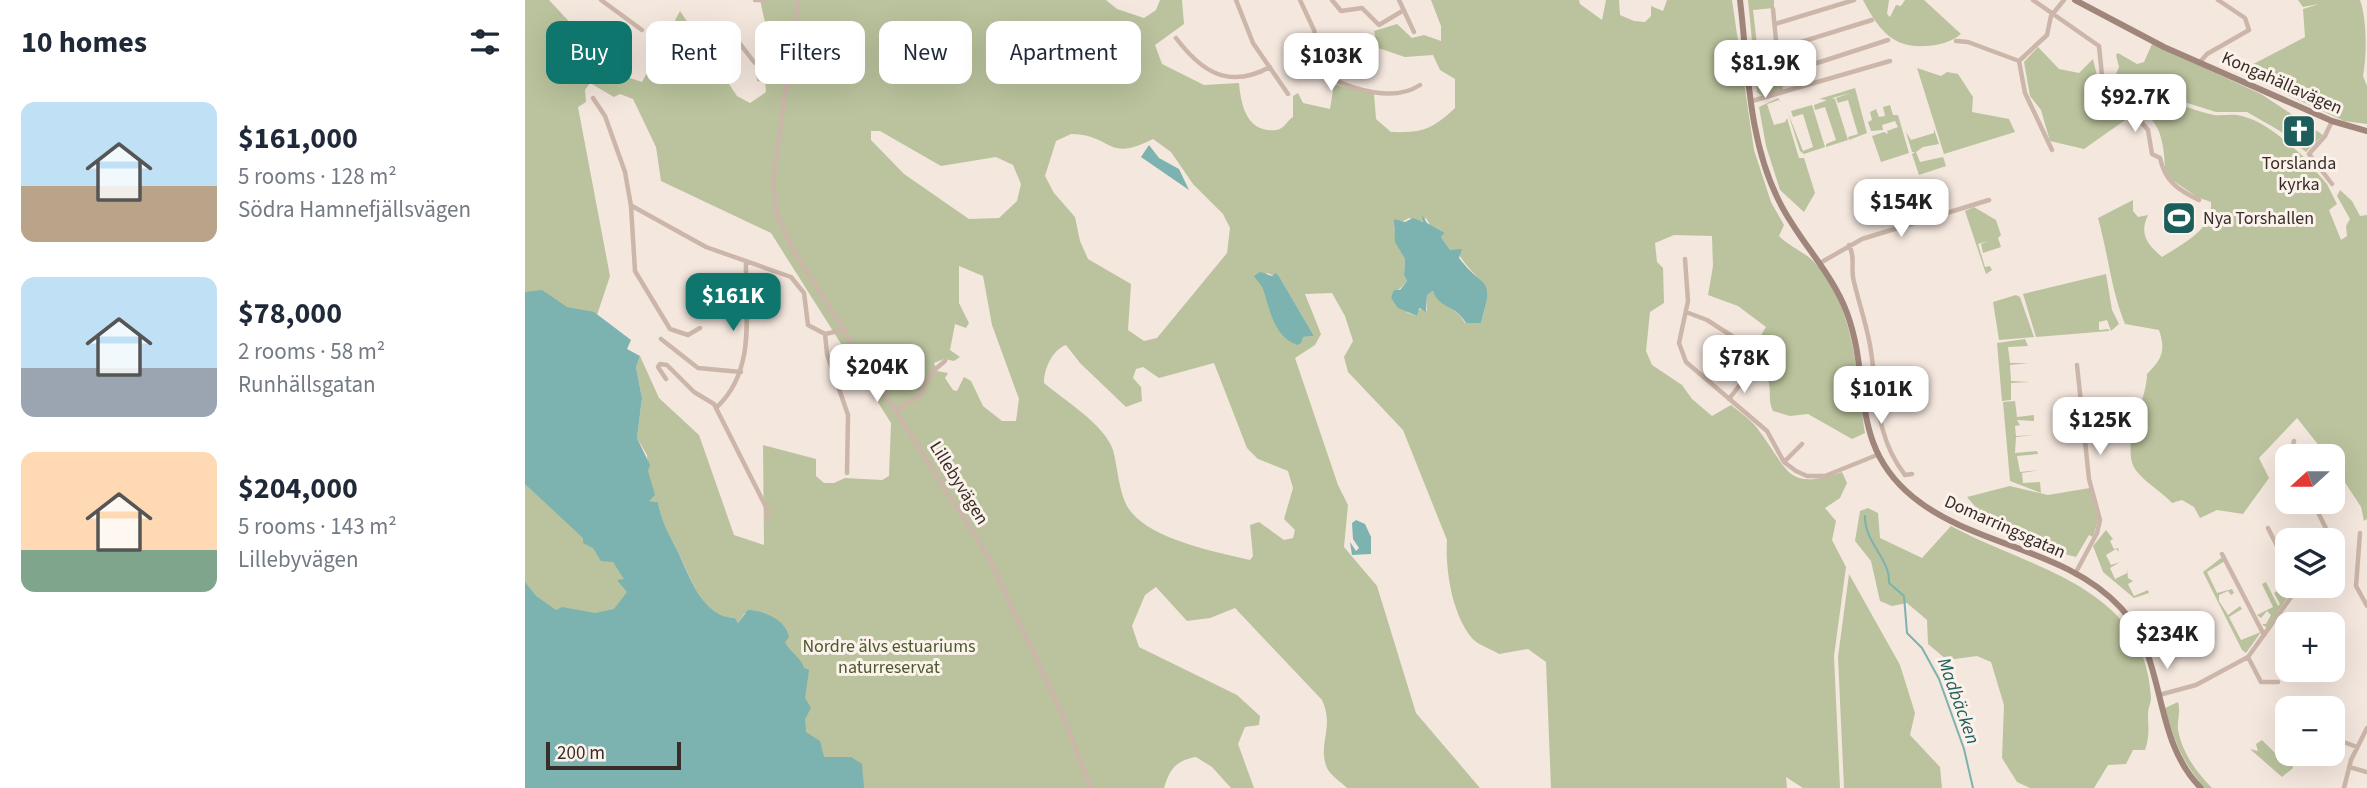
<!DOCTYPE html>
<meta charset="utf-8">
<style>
:root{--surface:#fff;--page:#f2f2f3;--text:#1f2937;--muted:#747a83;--accent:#0f766e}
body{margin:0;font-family:"Source Sans 3",sans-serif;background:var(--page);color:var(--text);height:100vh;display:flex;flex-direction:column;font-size:26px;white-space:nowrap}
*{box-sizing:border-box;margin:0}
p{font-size:23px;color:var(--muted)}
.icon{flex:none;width:38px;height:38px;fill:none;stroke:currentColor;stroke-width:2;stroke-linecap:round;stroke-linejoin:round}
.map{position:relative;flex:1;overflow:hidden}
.details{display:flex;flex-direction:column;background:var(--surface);width:525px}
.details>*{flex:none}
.hud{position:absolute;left:21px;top:21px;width:665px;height:63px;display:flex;gap:14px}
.needle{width:46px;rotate:249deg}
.controls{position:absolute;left:1750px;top:444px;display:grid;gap:14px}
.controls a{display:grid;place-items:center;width:70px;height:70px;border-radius:14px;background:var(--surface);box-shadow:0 7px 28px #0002;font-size:35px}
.scale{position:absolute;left:21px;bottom:18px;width:135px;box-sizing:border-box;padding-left:7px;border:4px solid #392d29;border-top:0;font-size:19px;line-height:24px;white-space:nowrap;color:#392d29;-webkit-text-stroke:5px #fbf2eb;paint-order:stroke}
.price{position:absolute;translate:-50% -60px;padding:0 16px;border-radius:14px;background:#fff;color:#222;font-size:23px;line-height:46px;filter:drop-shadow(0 2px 4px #0008)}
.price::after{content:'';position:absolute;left:50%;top:42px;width:21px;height:16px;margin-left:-10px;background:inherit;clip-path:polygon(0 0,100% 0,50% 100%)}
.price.current{background:var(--accent);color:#fff}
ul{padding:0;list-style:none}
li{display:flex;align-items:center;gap:21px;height:175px;padding:0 21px}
li span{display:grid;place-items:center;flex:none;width:196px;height:140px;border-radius:14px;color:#555}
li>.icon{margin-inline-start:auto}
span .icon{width:84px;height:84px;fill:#fffc;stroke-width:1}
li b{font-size:30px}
h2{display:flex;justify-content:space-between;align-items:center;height:84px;padding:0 21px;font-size:30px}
.pill{padding:0 24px;border-radius:14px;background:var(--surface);box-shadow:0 7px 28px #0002;font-size:24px;line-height:63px}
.pill.current{background:var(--accent);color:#fff}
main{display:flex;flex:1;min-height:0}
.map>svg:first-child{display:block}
</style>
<main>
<section class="details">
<h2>10 homes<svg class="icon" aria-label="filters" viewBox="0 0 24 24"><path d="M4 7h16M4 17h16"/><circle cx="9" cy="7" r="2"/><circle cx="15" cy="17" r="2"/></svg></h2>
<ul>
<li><span style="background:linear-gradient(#bfe0f5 60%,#b9a48a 0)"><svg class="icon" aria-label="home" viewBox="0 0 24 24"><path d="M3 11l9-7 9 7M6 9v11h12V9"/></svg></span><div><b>$161,000</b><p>5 rooms · 128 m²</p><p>Södra Hamnefjällsvägen</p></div></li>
<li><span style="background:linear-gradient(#bfe0f5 65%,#9aa5b1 0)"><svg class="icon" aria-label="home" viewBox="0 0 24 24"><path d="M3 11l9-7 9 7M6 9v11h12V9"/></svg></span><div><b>$78,000</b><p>2 rooms · 58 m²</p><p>Runhällsgatan</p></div></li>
<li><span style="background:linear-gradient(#ffd9b3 70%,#7fa58c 0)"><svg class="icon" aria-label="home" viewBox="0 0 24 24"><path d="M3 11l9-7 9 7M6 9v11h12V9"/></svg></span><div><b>$204,000</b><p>5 rooms · 143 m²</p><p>Lillebyvägen</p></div></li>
</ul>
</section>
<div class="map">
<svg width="1842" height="788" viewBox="0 0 1842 788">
<rect width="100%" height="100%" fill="#f4e7de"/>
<!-- green -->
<path fill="#bac39d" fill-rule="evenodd" d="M0,0H24L93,74L117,82L155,11L212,96L225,103L241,92L240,82L232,81L230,56L244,40L235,0H581L592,9L619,18L631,10L635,0H657L659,24L630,45L637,64L679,85L714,83C716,106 722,133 751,130C760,129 762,120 768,117V96L773,93L778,103L805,109L809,84L849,94L851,119L866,132C896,133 907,130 930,108V79L915,70L908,55L880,57L853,48L849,31L872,24L887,38L899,35L916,41V26L906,0H1054L1055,4L1077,20L1081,0H1094L1095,15L1109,21L1120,22L1126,16V6L1138,11L1142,0H1207L1229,150L1246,202L1259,225L1254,236C1263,245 1276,251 1285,258C1330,300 1332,377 1340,433L1327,439L1283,414L1265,416L1248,411C1243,400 1246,395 1244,384C1240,357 1221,359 1241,327L1213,306L1183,295L1188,266L1187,236L1149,235L1130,243L1132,262L1138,268L1139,303L1125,312L1121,351L1127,365L1157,385L1167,399L1187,416L1206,405C1216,413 1228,421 1235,432C1264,471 1262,491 1317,472L1322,483L1315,498L1300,508L1311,521L1307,540L1321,567L1309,656L1315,788H1278L1261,777L1262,788H1026L1021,662L1003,649L974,654C966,649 951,644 946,637C927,613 920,569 922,540L878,430L823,372L819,357L828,341L820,316L807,293L780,294L796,334L790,345L770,358L813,485L823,505L819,547L852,586L891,713L955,788H822C816,782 805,775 802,768C792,744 810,728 797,700L710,608L685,618L662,621L631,587L620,595L607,626L614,647L712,695L735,716L734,725L720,727L713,744L729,788H706L687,767L671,757C650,761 645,769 639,788H0ZM65,83L89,97L95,94L108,99L131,147L136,181L246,233L366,423L364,476L357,480L320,478L309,483H299L291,476V459L238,445L239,545L209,535L174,435L134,398L115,356L111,367L117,398L112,438L122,455L124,501L133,502C136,521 145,536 153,552C166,577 176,617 210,618L213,623L220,613L232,643L146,585L72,315L85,276L53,107L61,102L60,90ZM346,131H355L416,166L471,157L488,165L496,184L492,201L474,218L444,219L379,174L346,140ZM546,134C589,135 581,163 628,139L646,152L668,184L698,214L705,228L702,253L632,338L619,341L603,330L606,284L563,259L555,241L550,217L529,193L520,176L531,141ZM884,218L896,222L901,218L905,225L920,233L916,237L925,250L932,251C950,284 971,277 956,323H940C932,307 916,307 908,291L902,295V311L893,309L892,316L883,313L866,298L882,281L879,275L880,259L871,242L869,226ZM434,266L458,276L467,325L494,399L491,421H477L458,406L446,381L439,377L432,391L428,390L420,378L423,373L412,371L409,363L419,359L429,361L435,357L425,350L430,324L441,328L444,323L434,303ZM742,273L755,278L789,336L778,337L749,320L737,285ZM541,345L555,363L601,407L617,401L616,387L608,378L611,369L618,367L634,378L689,363L722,448L733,459L763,471L768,488L759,519L770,530L768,538L759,540L734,522L725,525L728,556L725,560C691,552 629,540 606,512C594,497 593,468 588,450C580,425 539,400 519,383C519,369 527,350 541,345Z
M1223,0H1249V8L1228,10L1235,70L1251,69V65L1254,92L1237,96L1232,92Z
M1338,0H1364L1362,14L1365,17L1371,5L1376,6L1380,0H1399L1436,34C1427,42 1412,46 1400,46C1366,48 1353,28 1338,0Z
M1773,0H1835C1842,20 1842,54 1838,76L1842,86V124L1819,121L1713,72L1780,37L1778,9L1794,4L1778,7Z
M1627,44L1736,94L1798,135L1781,152L1755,131L1722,112H1691L1640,96L1626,87H1603L1588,81L1594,67L1591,55L1593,53L1612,64L1619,62Z
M1513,47L1534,69L1554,73L1568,59L1573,80L1603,118L1559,149L1525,141L1516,110L1505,96L1499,62Z
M1392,68L1416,76L1422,72L1433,74L1448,97L1447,112L1484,119L1490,132L1419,154Z
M1330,88L1342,133L1324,140L1323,137L1333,134L1323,100L1313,103L1311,98L1326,93L1307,98L1310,99L1323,140L1301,147V144L1311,140L1300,107L1290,110L1289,105L1302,100L1294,99Z
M1624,88C1642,101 1667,110 1689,115C1698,116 1708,113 1717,116C1741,122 1762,142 1780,158L1784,157L1788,168L1802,184L1812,204L1804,210L1816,240L1822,236L1821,226L1825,219L1812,196L1815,190L1827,201L1835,216L1842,215V519L1839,521L1836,507L1808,464V457H1803L1772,418L1734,458L1744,478L1718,514L1692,510L1675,518L1669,507L1657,500L1647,503C1637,492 1624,485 1614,474C1591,451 1622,403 1622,374C1637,359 1641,351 1634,330L1600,324C1586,290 1583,253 1573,218L1608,200V211L1613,217L1623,215C1614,234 1622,244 1637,257C1658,243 1688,230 1686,202L1672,197L1640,175C1640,153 1638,114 1610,112L1593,92Z
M1253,98L1257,103L1254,100L1242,104L1249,125L1260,122L1262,118L1274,158H1279L1290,193L1279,212L1255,190L1241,146L1234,107Z
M1287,105L1300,147L1279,154L1275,151L1263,113L1278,151L1288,147L1278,114L1268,117L1266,111Z
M1365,105L1368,115H1373L1384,153L1356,162L1347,136L1359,132L1363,134L1362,131L1373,127L1370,121L1357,125L1358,130L1346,131L1343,122L1347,120L1345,112L1351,109L1354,117L1360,116L1358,107Z
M1409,129L1414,144L1398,147L1391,152L1395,162L1418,157L1421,166L1394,175L1387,154L1390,152H1387L1381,132L1386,140L1409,133Z
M1449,207L1471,220L1476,235L1473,238L1476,247L1458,253L1456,244L1463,241L1453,244L1460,267L1465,266L1467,270L1461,274L1440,211Z
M1581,274L1587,310L1594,324L1586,331L1582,320L1574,322V330L1584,329V331L1511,337L1498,294Z
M1491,295L1495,297L1509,337L1474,340L1468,302Z
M1500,339L1503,346L1483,347L1485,363H1503L1485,365L1486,381L1505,382L1486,383V400L1477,401L1472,343Z
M1490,401L1492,417L1509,415V421L1492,420L1495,425L1490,426L1491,436L1510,435L1491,437L1490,453L1512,451L1513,454L1492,456L1495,472L1514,470L1497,473L1498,483L1515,482L1516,493L1485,481L1478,402Z
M1485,486L1523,495L1565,488L1573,520L1568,537L1564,535L1551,557C1529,550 1458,535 1457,508L1455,512L1442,497Z
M1343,508L1353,513L1355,538L1397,558L1426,526C1504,569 1621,585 1626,698C1626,703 1623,708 1623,713C1623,728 1625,735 1620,750H1608L1601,764L1583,765L1569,788H1505L1492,782L1477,758L1479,705L1466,662L1452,656L1422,660L1403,644L1402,620L1382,603L1367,606L1355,601L1346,561L1330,541L1335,511Z
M1581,530L1588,539L1585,541L1589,549L1593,548L1594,552L1591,549L1581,555L1586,565L1595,562L1585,568L1590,579L1602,573V568L1603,578L1608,581L1603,584L1609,596L1623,590L1624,593L1609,598L1578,572L1568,546Z
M1696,558L1700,561L1682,572L1692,593L1707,589L1709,593L1706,595L1703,591L1694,595V601L1703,615L1715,606L1717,609L1704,617L1716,640L1736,632L1721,653L1717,650L1678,572Z
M1324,574L1375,665L1390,713L1385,735L1415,767L1417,788H1319L1313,657Z
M1741,582L1753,606L1755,604L1749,593L1762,586H1770L1742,628L1737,624H1741L1746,615L1742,611L1736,618L1732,615L1748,607L1737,584Z
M1653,702C1656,711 1652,720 1653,730C1657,752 1671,772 1687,788H1680C1658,764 1648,738 1640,708Z
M1737,740L1756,759L1767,761L1768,768L1757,777L1725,749L1733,751L1731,744Z"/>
<!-- water -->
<path fill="#7cb2af" d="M624,145L634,158L654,169L664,190L616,157Z
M897,215L902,223L920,233L916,237L925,250L937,249L934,258C959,291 970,274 956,323H941C930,304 914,309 908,291L902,295L901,312L894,308L892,316L873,308L866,298L869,290H875L882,281L879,275L880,259L870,242L869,219L880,222L888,218L898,222Z
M735,272L747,276L751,273L755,278L789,336L778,337L776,343L772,345C749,337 745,310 738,289C736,284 732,281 729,276Z
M17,290L42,307L69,312L106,340L102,349L115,356L111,367L117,398L112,438L125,465L123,471L130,495L124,501L133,502C136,521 145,536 153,552C165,577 177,617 210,618L213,623L223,610C242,611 261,621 264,637L260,642C266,654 275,656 279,668L284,670L280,698L286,708L280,719L281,732L295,741L299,757H326L337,764L339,788H0V582L11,596L31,610L37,607L70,613L89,609L102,592L92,580L99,579L88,562L76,561L68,548L58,543V538L0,484V292Z
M831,520L840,524L846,537V554L827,555L825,542L831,551L834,548L828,539L827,523Z"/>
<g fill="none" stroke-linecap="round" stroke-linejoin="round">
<!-- stream -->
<path stroke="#7cb2af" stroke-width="2" d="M1340,516C1339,542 1366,560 1364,583L1379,596L1382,633L1397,648L1414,679L1439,749L1448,788"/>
<!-- street -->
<path stroke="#ccb6a9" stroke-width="4.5" d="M76,0L117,30
M230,0H242
M273,0L248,181L252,215L269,251L464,558L539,718L566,788
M711,0L728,43L763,94
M775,0L789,30L802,77C829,89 868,103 895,85
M807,0L816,11L837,8L854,25L879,10
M874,0L889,32
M1508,0L1574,46L1577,76L1623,130L1627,154L1635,158C1640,181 1653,190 1674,200
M1248,9L1256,93
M1250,24L1329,0
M202,27L229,62L263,86
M651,38C676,71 703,90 745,67
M1431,41L1443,42L1494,61
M1253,49L1347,20
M1494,61L1500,93L1527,150
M1494,61L1522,35L1526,16L1539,0
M1675,62L1682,54L1724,30L1720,18L1693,0
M1255,75L1363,40
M68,98L80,116L100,172L106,206L110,271L145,329L163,335L175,328
M1227,101L1365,61
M1807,121L1800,136L1784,154L1807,184
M107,206L181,247L266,277L279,293L283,325L300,334L318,330
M1324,245C1331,258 1325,268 1329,282C1334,303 1341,323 1345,345C1353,392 1349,435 1380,475L1387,474
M1160,259L1163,301L1154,343L1161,362L1242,431L1259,462L1271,471L1282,476H1300L1352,455
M1295,263L1337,239L1464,200
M1161,312L1182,320L1210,338
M300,334L302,354L323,415L322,473
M136,339L173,368L216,372
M141,379L133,367L135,364L142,365L169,392L189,404L242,509V521
M1204,399L1217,382
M192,407C232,369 220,312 221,261
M371,410L395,395L407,372L420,361
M1259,462L1277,444
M1762,469L1755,461L1767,450L1769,441
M1788,502L1807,541
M1743,528L1762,566
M1835,533L1831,586L1842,606
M1697,554L1739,635
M1550,574L1572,533L1575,520L1564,479L1552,365
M1723,657L1736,682H1753
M1634,695L1671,685L1723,657L1774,586
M1766,702L1773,709
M1808,738L1832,747
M1824,767L1842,772
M1819,788L1826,760L1842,728"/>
<!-- secondary -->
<path stroke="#a0857a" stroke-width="6" d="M1215,0C1223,67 1223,140 1254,201C1273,240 1307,272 1322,313C1347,381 1323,444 1388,497C1449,547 1541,548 1596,608C1643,659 1626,738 1676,788
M1550,0L1639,47L1807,121L1842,131"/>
</g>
<!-- icons -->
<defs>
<g id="church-square" transform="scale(1.75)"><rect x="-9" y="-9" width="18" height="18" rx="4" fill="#1d5d5b" stroke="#fbf2eb"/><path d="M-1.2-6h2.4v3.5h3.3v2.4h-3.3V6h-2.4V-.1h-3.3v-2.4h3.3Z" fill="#fff"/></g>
<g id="stadium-square" transform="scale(1.75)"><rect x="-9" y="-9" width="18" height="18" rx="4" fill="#1d5d5b" stroke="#fbf2eb"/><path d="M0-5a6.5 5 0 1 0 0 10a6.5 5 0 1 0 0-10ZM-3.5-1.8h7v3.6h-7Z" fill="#fff"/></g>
</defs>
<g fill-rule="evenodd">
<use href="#church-square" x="1774" y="131"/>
<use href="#stadium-square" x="1654" y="218"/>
</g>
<g text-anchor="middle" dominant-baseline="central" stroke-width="6" stroke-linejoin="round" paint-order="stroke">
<!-- street labels -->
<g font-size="18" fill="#392d29" stroke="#fbf2eb">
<text transform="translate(1757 83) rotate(24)">Kongahällavägen</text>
<text transform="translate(434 483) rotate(58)">Lillebyvägen</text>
<text transform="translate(1480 527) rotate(24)">Domarringsgatan</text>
</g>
<!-- poi labels -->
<g font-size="18" fill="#392d29" stroke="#fbf2eb">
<text x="1774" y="163">Torslanda<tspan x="1774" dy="21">kyrka</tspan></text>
<text x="1678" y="218" text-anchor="start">Nya Torshallen</text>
</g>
<!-- park labels -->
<g font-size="18" fill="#4c592c" stroke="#fbf2eb">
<text x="364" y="646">Nordre älvs estuariums<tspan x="364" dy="21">naturreservat</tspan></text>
</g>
<!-- water labels -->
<g font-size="19" font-style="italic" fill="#1d5d5b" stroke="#fbf2eb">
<text transform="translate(1433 701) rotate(70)">Madbäcken</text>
</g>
</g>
</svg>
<div class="controls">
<a><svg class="needle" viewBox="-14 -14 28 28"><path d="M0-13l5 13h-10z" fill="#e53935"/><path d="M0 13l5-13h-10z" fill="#747a83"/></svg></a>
<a><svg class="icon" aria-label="layers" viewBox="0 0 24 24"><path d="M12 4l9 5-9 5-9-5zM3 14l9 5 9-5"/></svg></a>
<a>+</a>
<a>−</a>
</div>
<div class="scale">200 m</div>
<b class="price" style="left:806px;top:93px">$103K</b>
<b class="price" style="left:1240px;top:100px">$81.9K</b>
<b class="price" style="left:1610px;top:134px">$92.7K</b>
<b class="price" style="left:1376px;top:239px">$154K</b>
<b class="price current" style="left:208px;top:333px">$161K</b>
<b class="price" style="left:1219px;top:395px">$78K</b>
<b class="price" style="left:352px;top:404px">$204K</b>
<b class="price" style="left:1356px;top:426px">$101K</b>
<b class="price" style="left:1575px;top:457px">$125K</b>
<b class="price" style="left:1642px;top:671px">$234K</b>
<div class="hud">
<a class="pill current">Buy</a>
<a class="pill">Rent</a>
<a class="pill">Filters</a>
<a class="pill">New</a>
<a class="pill">Apartment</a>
</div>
</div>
</main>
